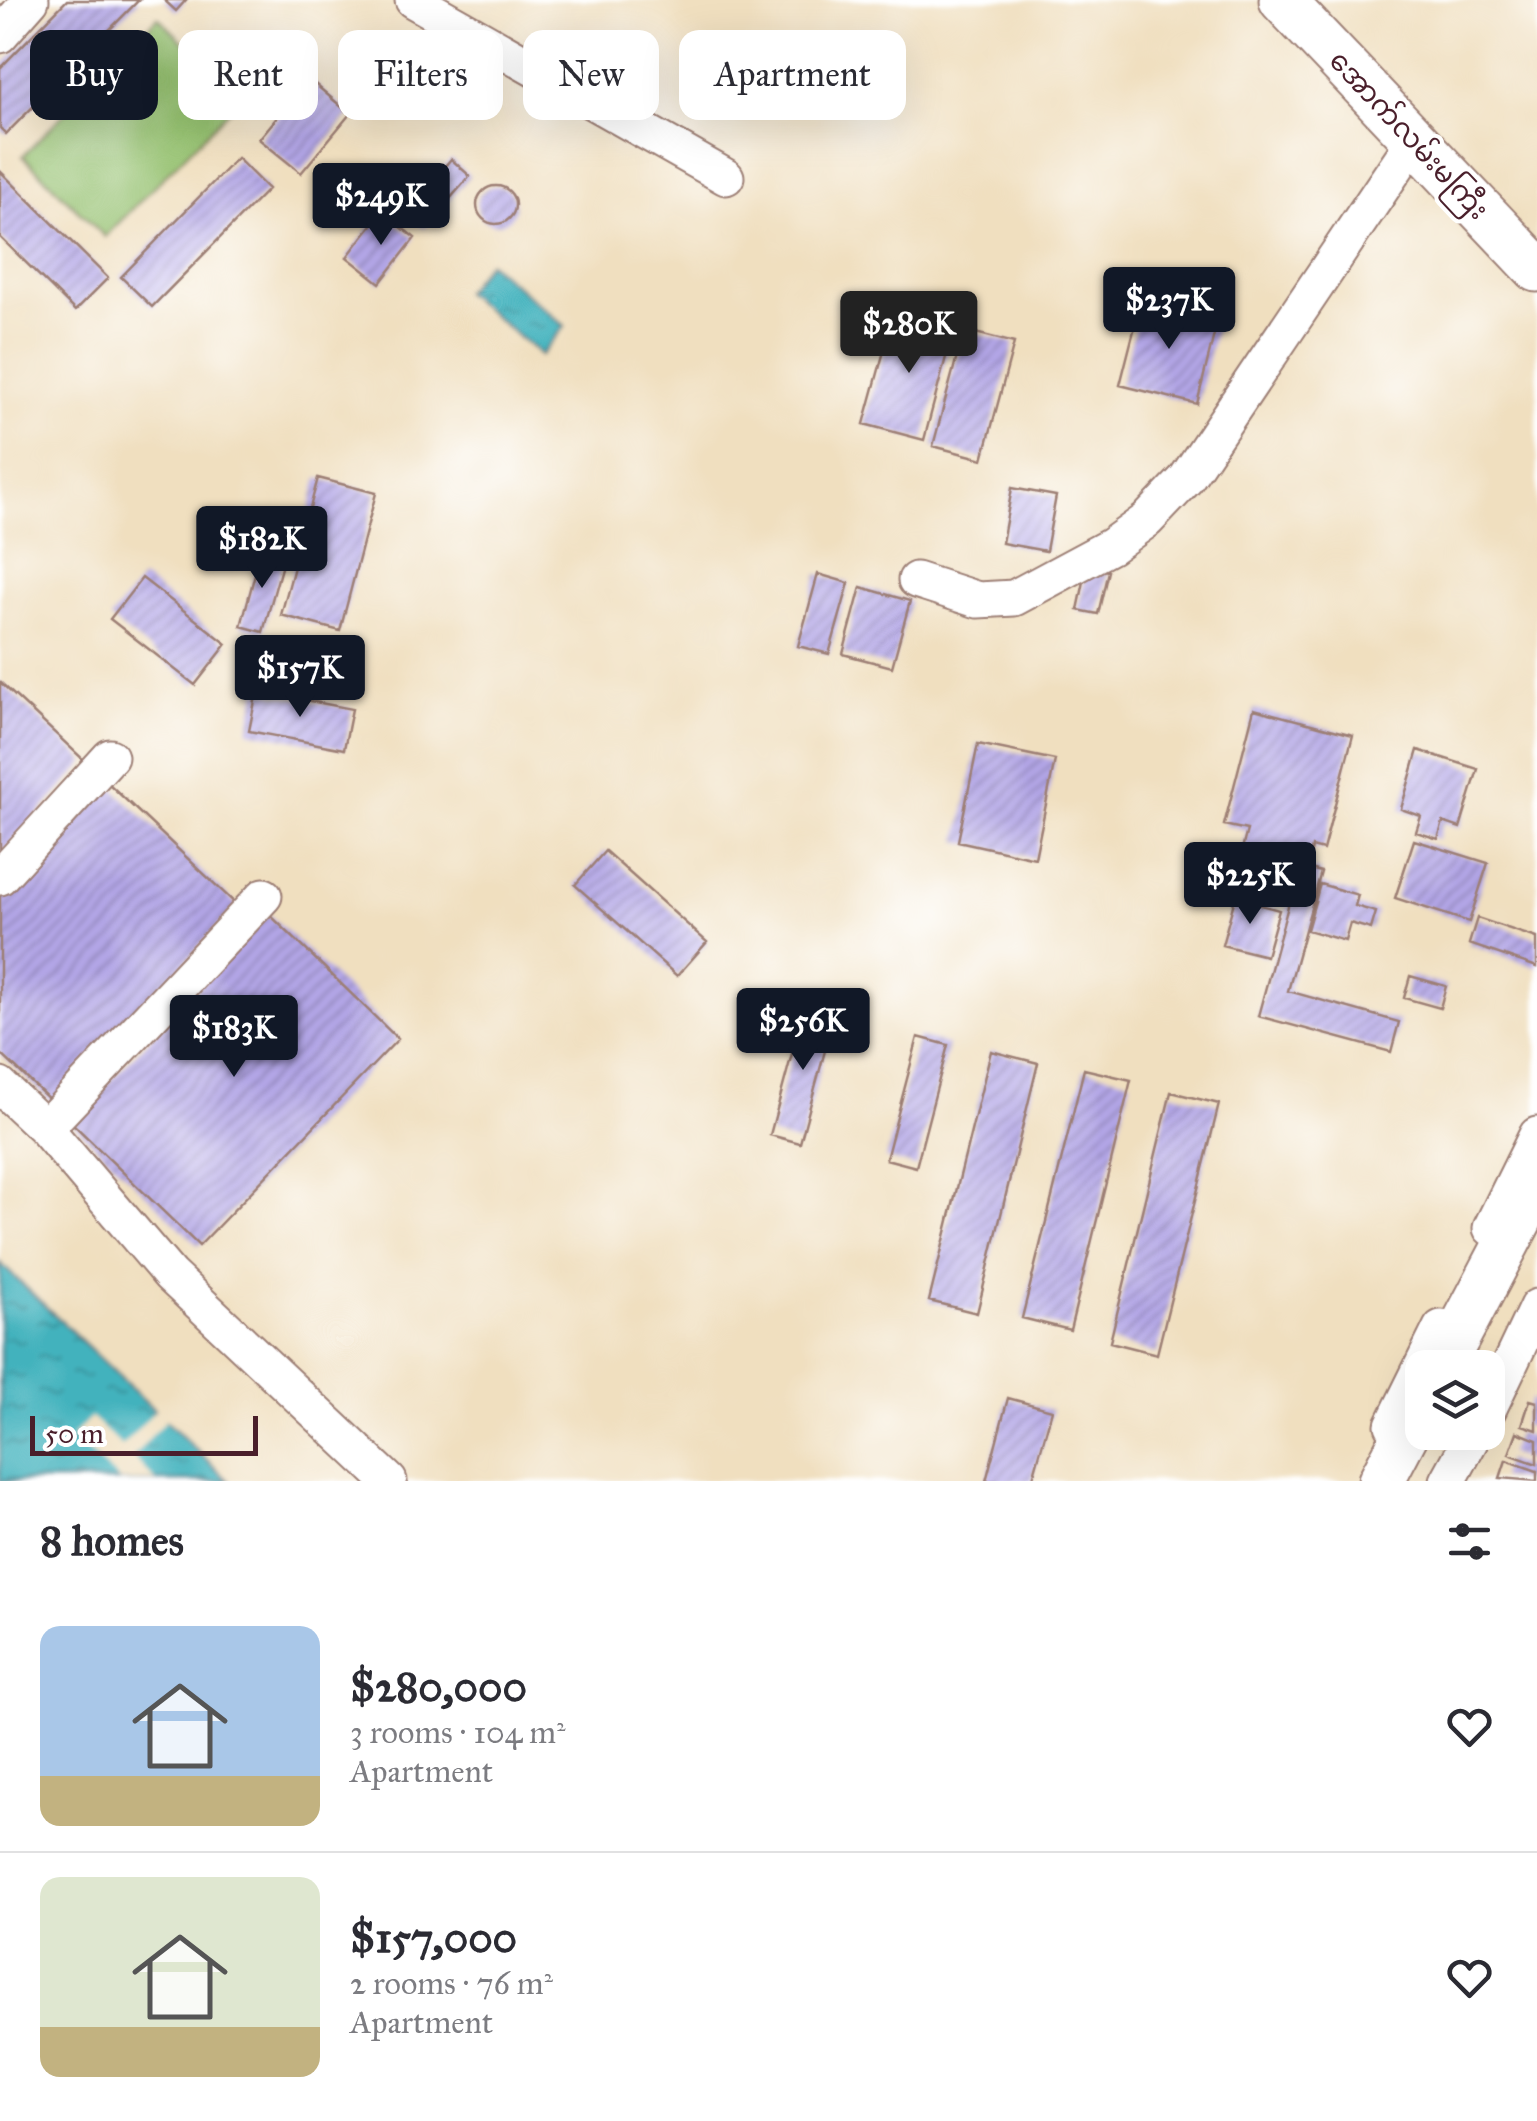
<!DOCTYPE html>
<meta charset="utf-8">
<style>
:root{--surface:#fff;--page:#f7f7f7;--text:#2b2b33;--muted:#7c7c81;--line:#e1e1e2;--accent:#111827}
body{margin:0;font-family:"IM FELL Great Primer","Noto Sans Myanmar",serif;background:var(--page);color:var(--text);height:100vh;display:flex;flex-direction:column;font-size:38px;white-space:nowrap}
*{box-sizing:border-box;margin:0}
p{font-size:32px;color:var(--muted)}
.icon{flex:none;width:55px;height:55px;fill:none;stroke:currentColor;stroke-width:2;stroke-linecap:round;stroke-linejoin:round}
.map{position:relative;height:1481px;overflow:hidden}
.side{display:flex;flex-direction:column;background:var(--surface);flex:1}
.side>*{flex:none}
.top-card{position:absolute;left:30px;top:30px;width:1000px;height:90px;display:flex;gap:20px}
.buttons{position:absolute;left:1405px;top:1350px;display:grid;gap:20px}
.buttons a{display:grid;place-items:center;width:100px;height:100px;border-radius:20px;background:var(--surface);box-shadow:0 10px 40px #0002;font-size:50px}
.scale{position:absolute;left:30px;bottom:25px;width:228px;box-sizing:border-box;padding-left:10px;border:5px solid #4a1f2b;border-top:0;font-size:28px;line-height:35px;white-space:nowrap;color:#4a1f2b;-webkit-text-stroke:8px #fff;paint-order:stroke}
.price{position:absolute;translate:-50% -85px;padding:0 22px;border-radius:10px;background:var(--accent);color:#fff;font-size:32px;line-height:65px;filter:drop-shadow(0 2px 5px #0008)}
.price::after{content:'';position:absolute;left:50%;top:60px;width:30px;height:22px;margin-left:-15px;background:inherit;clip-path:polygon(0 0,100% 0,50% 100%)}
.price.selected{background:#222;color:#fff}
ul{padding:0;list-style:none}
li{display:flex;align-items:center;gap:30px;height:250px;padding:0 40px}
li+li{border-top:2px solid var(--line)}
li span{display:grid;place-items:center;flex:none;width:280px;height:200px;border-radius:20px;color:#555}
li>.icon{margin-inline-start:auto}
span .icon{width:120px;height:120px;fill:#fffc;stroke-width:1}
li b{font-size:42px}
h2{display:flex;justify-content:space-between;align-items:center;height:120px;padding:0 40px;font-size:42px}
.pill{padding:0 35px;border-radius:20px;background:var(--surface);box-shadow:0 10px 40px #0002;font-size:35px;line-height:90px}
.pill.selected{background:var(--accent);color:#fff}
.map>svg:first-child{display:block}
</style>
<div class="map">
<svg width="1537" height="1481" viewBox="0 0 1537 1481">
<defs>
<pattern id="water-ripples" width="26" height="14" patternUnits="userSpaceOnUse" patternTransform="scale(2.5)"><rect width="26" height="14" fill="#42b2bd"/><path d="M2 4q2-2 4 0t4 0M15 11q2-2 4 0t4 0" fill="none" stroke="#39909a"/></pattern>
<pattern id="building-hatch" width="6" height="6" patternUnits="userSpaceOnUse" patternTransform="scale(2.5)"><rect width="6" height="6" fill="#b2a6e6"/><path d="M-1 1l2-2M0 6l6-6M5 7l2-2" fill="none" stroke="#9387bb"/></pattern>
</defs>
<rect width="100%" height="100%" fill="#fff"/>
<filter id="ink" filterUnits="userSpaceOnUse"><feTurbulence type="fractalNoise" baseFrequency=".01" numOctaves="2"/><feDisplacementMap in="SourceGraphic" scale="20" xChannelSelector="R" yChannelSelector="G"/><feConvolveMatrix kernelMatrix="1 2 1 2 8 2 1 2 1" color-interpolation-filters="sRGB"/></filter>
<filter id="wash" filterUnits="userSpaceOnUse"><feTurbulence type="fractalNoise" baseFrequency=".0048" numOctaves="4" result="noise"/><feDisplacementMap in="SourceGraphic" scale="40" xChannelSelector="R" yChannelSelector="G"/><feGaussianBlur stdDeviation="2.25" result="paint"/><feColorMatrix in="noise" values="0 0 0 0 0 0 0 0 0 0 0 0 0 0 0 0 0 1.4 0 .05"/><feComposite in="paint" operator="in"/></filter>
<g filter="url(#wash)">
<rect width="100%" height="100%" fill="#f0dfbf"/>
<!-- pitch -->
<path fill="#95c16f" stroke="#70704d" stroke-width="2.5" d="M158,17L241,98L105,237L23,156Z"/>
<!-- water -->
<path fill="url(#water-ripples)" stroke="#466874" stroke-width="2.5" d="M488,262L565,326L541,355L464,292Z
M0,1263L229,1481H0Z"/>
<!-- pier -->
<path fill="#f0dfbf" d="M159,1406L169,1416L133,1457L156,1481H120L72,1437L90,1417L122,1446Z"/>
<g id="blocks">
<!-- building -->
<path fill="url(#building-hatch)" d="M67,0H139L6,134L0,128V68Z
M164,0H186L176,11Z
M309,79L350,114L301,173L259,139Z
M237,158L268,189L152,307L121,277Z
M451,159L470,176L424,228L405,212Z
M0,171L108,278L75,311L0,237Z
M477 205a19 19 0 1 1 38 0a19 19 0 1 1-38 0Z
M382,212L415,238L380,283L347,257Z
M1142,299L1218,318L1197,404L1120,385Z
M895,311L954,327L924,440L864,424Z
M964,330L1014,343L983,459L933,446Z
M318,478L376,493L340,631L281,615Z
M1012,488L1056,496L1046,551L1002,543Z
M280,513L300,518L293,546L273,540Z
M261,551L284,557L263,632L241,626Z
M1087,567L1108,571L1098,614L1078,610Z
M818,574L849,583L829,654L798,646Z
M142,578L227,644L195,685L110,619Z
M861,587L910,601L892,667L843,654Z
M0,682L86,762L0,855Z
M257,691L352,709L344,749L249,731Z
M1254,709L1353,735L1323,850L1312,847L1308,866L1242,849L1247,830L1224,825Z
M978,744L1055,760L1035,858L958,841Z
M1418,750L1478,769L1460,828L1443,822L1438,839L1416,832L1421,816L1401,809Z
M107,782L238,906L53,1103L0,1053V896Z
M1414,840L1488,863L1469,922L1395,898Z
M605,851L707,942L677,976L575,885Z
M1299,866L1321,872L1288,991L1399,1022L1391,1052L1258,1016Z
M1238,869L1282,880L1277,901L1233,890Z
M1320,884L1358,895L1355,906L1376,912L1371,929L1350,923L1345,941L1307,930Z
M1235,898L1279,910L1266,956L1222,945Z
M269,914L398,1039L199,1246L71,1122Z
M1477,918L1537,938V967L1469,944Z
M1410,976L1446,986L1440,1008L1404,998Z
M806,1002L836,1010L800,1143L770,1135Z
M918,1037L948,1045L916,1167L886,1159Z
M991,1051L1038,1063L977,1313L929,1301Z
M1084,1069L1131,1080L1070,1330L1022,1318Z
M1171,1092L1219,1104L1157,1354L1110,1342Z
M1008,1398L1052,1410L1032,1481H986Z
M1530,1400L1537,1402V1430L1522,1425Z
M1517,1432L1537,1440V1464L1509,1454Z
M1506,1460L1537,1471V1481L1500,1478Z"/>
</g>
</g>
<g filter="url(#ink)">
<use href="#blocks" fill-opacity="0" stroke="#9d7f75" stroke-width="2.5"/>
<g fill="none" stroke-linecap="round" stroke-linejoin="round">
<!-- minor casing -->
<g stroke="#9d7f75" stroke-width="39">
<path id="minor" d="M413,0L726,177
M0,35L31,0
M916,580L978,600L1014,598L1111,546L1147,520L1186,479L1413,142
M0,877L110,757
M0,1086L45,1128L170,1275L389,1481
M45,1128L264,896
M1491,1228L1537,1135
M1488,1410L1537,1307
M1393,1425L1441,1328
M1448,1481L1475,1432"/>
</g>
<!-- major casing -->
<g stroke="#9d7f75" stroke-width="49">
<path id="major" d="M1282,0L1537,269
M1441,1368L1537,1186
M1381,1481L1422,1403"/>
</g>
<!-- minor -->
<use href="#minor" stroke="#fff" stroke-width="35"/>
<!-- major -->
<use href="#major" stroke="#fff" stroke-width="45"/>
</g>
</g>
<g text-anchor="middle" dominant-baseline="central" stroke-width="8" stroke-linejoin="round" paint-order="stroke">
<!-- street labels -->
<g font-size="28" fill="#4a1f2b" stroke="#fff">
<text transform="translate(1409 135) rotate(47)">အောက်လမ်းမကြီး</text>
</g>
</g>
</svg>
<div class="buttons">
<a><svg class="icon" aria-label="layers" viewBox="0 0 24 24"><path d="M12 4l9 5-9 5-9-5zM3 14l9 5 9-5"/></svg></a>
</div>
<div class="scale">50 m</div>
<b class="price" style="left:381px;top:248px">$249K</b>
<b class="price" style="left:1169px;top:352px">$237K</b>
<b class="price selected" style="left:909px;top:376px">$280K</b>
<b class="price" style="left:262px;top:591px">$182K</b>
<b class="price" style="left:300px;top:720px">$157K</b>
<b class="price" style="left:1250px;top:927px">$225K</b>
<b class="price" style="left:803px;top:1073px">$256K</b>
<b class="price" style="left:234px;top:1080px">$183K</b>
<div class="top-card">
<a class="pill selected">Buy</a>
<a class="pill">Rent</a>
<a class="pill">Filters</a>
<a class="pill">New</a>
<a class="pill">Apartment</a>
</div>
</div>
<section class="side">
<h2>8 homes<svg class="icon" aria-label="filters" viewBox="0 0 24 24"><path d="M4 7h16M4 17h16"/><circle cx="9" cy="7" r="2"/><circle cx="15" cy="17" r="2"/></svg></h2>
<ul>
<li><span style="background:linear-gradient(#a9c7e8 75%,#c2b280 0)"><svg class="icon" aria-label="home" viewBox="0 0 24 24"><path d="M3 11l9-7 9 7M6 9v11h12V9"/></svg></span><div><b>$280,000</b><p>3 rooms · 104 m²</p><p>Apartment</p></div><svg class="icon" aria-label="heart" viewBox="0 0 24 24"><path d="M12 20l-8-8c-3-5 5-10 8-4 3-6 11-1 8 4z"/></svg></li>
<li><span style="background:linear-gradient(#dfe7d0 75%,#c2b280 0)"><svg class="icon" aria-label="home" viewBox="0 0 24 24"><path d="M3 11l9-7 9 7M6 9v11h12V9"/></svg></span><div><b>$157,000</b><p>2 rooms · 76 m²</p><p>Apartment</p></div><svg class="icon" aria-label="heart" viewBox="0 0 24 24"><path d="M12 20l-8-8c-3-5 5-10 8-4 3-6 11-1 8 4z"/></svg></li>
</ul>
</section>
